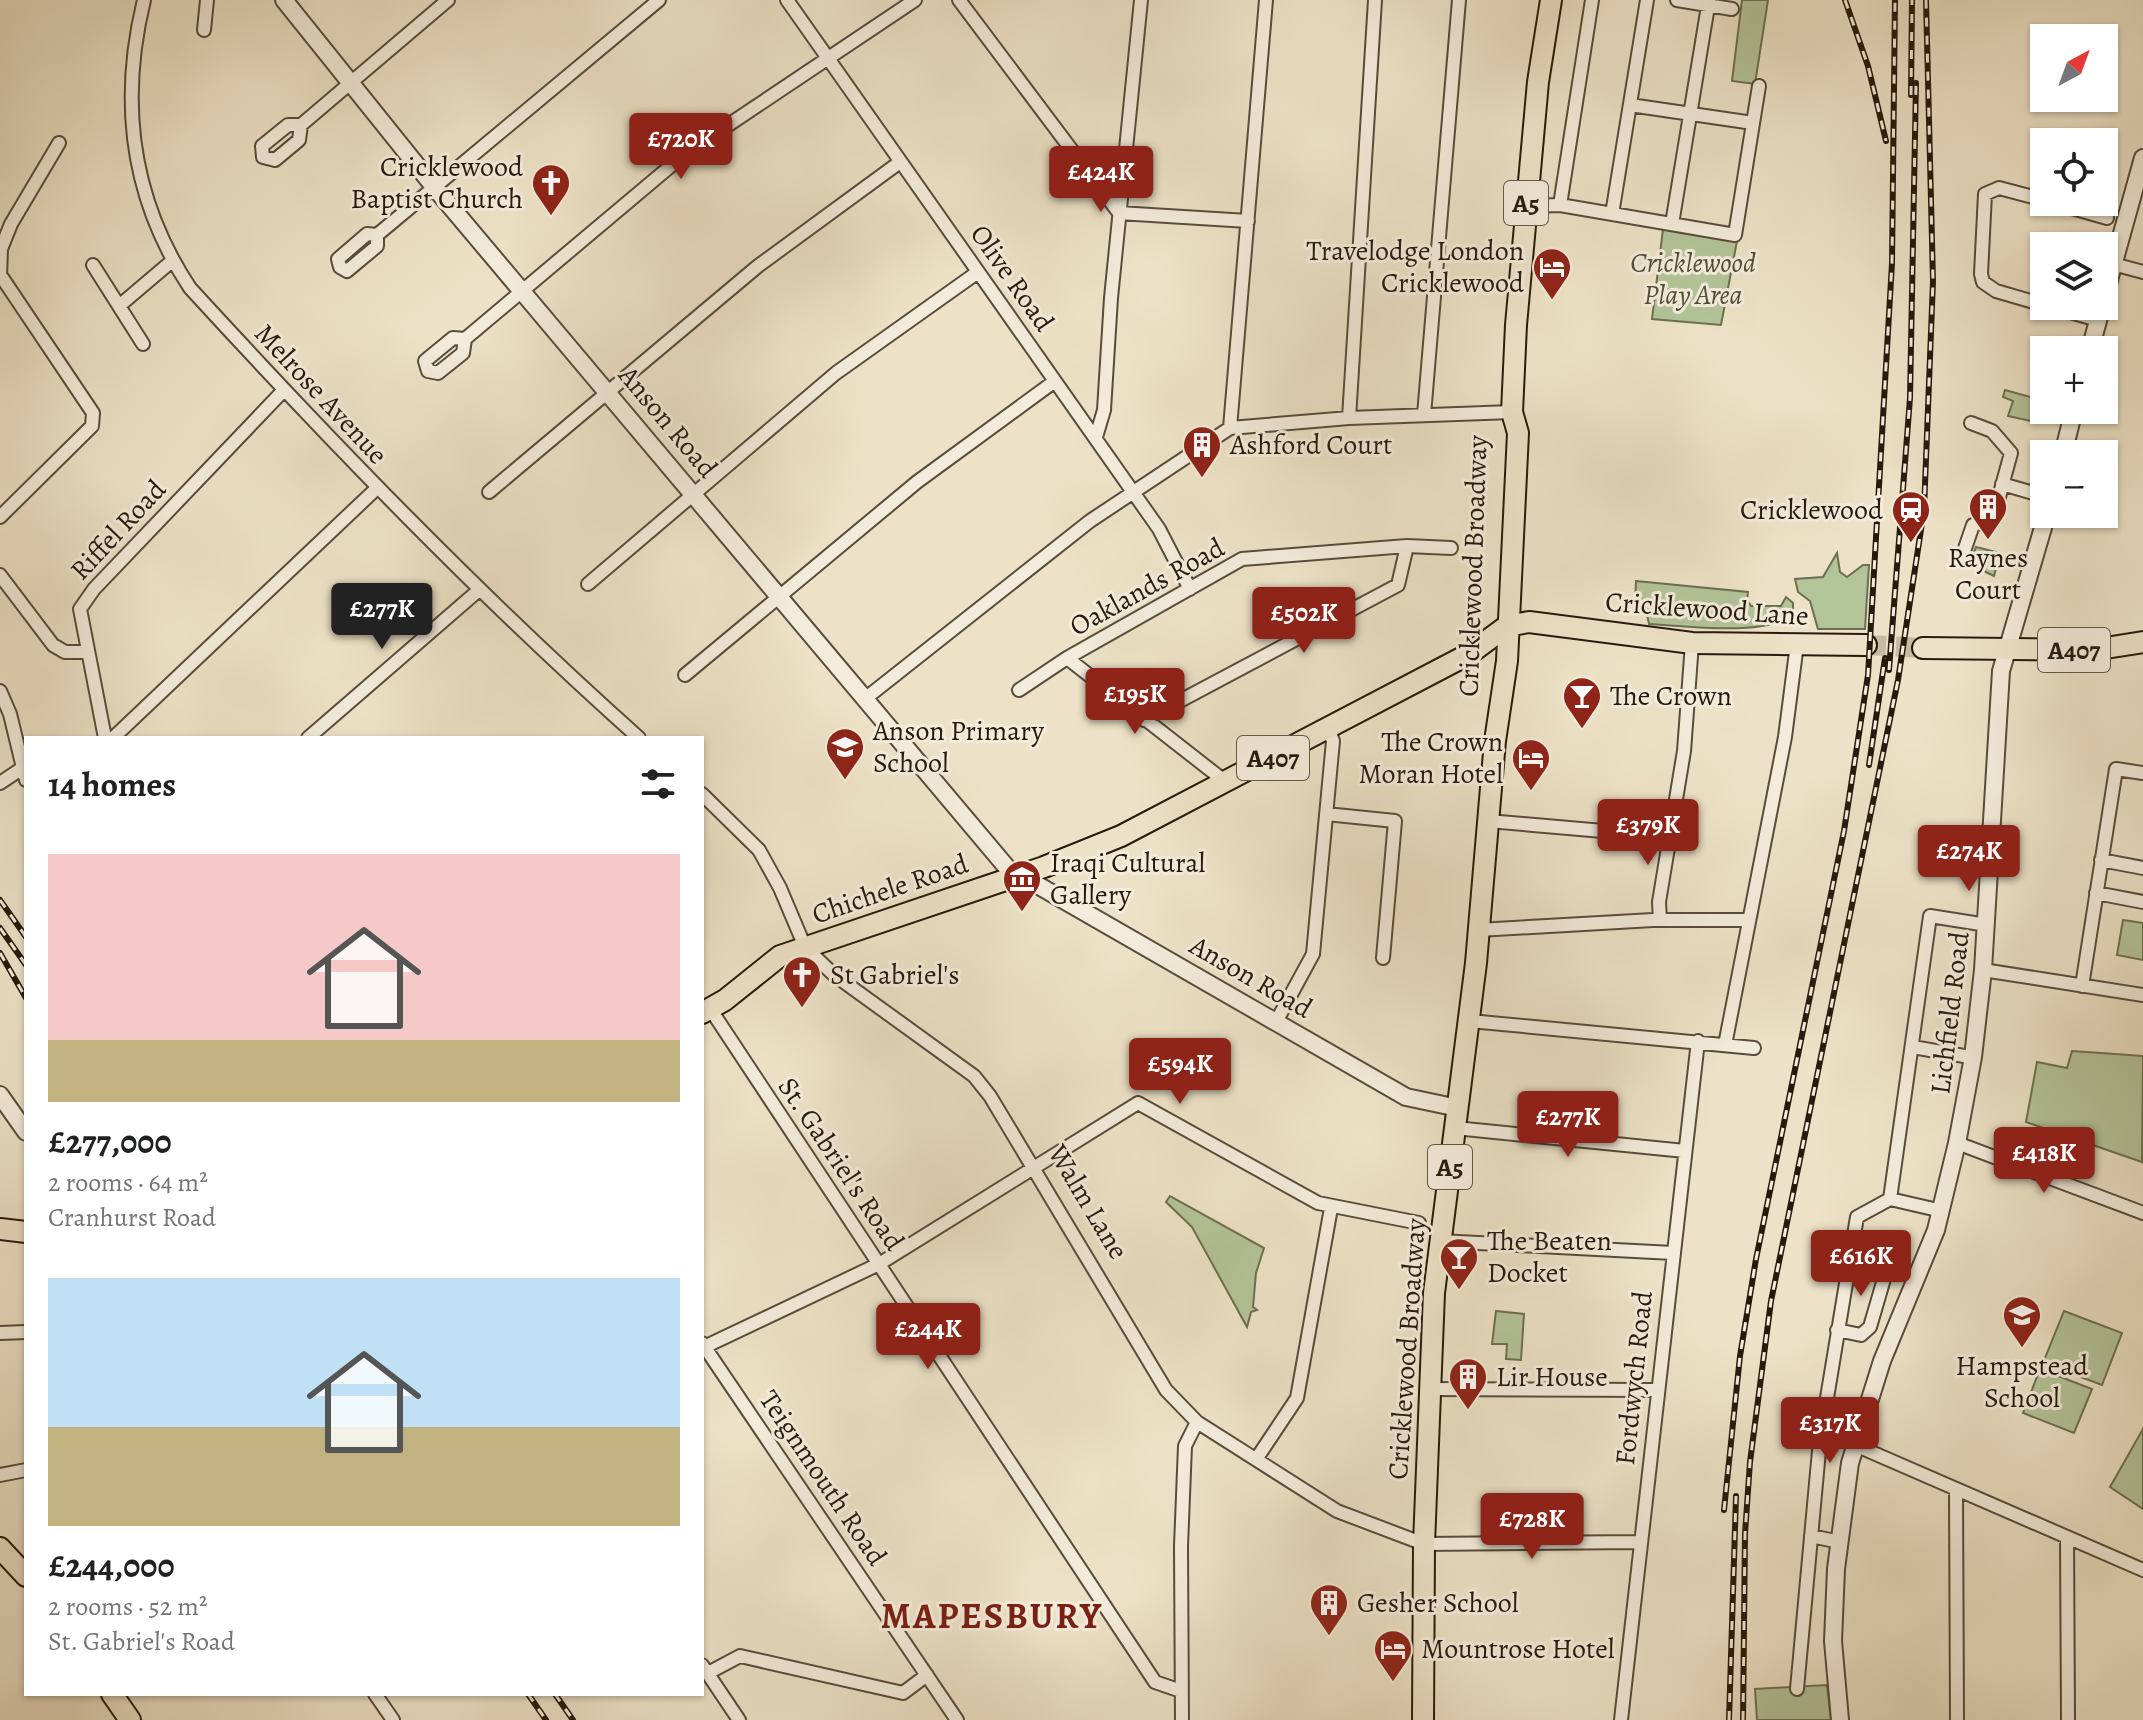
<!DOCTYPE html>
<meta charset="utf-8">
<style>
:root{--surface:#fff;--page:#f2f2f2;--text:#202124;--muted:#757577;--accent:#8f2418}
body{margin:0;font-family:Alegreya,serif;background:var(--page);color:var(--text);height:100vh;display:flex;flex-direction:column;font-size:30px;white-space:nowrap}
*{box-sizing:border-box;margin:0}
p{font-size:26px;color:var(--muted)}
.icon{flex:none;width:44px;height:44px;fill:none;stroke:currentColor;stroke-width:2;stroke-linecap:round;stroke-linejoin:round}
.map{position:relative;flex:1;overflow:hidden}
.drawer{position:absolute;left:24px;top:736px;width:680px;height:960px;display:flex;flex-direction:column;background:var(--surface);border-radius:0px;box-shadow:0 2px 6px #0004}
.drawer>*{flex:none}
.needle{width:52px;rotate:41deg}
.controls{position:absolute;left:2030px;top:24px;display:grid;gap:16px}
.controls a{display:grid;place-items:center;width:88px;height:88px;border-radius:0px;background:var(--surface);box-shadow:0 2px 6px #0004;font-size:40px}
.price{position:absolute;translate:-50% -68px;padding:0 18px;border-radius:8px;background:var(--accent);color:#fff;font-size:26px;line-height:52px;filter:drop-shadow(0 2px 4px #0008)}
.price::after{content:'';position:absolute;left:50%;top:48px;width:24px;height:18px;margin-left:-12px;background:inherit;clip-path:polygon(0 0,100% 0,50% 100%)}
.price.selected{background:#222;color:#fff}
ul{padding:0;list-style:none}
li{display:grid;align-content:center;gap:16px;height:424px;padding:0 24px}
li span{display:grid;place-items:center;height:248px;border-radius:0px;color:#555}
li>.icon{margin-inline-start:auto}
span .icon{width:144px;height:144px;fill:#fffc;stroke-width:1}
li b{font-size:34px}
h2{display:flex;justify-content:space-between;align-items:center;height:96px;padding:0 24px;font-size:34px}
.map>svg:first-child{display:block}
</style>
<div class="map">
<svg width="2143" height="1720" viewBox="0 0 2143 1720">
<rect width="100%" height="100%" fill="#ede2c7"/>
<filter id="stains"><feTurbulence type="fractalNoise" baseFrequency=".0025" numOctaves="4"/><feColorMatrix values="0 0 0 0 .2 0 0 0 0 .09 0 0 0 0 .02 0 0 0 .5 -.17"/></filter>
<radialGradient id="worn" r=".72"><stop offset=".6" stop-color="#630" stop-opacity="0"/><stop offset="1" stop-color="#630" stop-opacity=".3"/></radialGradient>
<!-- green -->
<path fill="#b3c499" stroke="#6d6f53" stroke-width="2" d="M1742,0H1768L1755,84L1732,81Z
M1663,229L1737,241L1721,325L1652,319Z
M2005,390L2041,400L2035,422L2008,416L2013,401L2003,397Z
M1976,547L2000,553L1994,576L1969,564Z
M1837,553L1840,572L1847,577L1863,565H1869L1865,629H1818L1810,601L1798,592L1795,579L1823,577Z
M1636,581L1748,592L1747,600L1751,606H1781L1786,597L1793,603V611C1778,639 1679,625 1649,624L1645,605L1635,604Z
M2123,920L2143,923V960L2117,955Z
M2072,1051L2143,1056L2142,1162L2026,1122L2037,1062L2067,1068Z
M1170,1196L1264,1248L1256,1273L1253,1307L1257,1310L1251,1312L1247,1327L1192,1227L1166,1202Z
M1496,1311L1524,1314L1521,1360L1506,1359L1507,1344H1492Z
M2064,1311L2122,1333L2102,1385L2043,1363Z
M2040,1369L2092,1389L2074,1433L2023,1413Z
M2143,1429V1509L2110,1487Z
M1827,1685L1831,1720H1757L1755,1689Z"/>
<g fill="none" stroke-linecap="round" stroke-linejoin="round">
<!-- primary-tunnel -->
<path stroke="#c5baa2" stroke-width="20" stroke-dasharray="20 10" stroke-linecap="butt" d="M1866,645L1923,648"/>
<!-- minor casing -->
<g stroke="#584c3c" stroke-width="16">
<path id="minor" d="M144,0C119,102 131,199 190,288C333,444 480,596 639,738
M787,0L1159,529L1190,589
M959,0L1119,213L1248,221
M1677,0L1732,9
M204,30L207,0
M1630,105L1753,123
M301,125L299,140L275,160L263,157L262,146L288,125H301L448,0
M2044,200L1999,188L1985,194L1981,274L1983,282L1996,291L2044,305
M2051,202L2107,218
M1560,205L1592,0
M1526,206L1560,205L1735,235L1759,86
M1612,214L1647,0
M1672,224L1709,0
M377,235L367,234L338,259L340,267L347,271L377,246V235L659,0
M2113,264L2143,272
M93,265L143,344
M0,278L1,249L11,224L59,143
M119,306L172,261
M2049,306L2098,320
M465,339L453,338L425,361L428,371L438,373L463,353L465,339L685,154L915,0
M1424,415L1459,0
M1349,418L1375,0
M1230,428L1266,0
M1096,437L1104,410L1111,298L1141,0
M2002,484L2044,496
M489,492L758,266L900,162
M0,517L92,426L93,413L1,276
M1961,560L1973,525L1993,519L2011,453L1992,431L1971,423
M0,575L53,645L65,652H86
M588,584L836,373L978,272
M1067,658L1227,783
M685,675L917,482L1055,381
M1019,690L1067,658L1242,559L1407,546L1451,548
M0,691L10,714L26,780
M866,698L1090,521L1230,428L1349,418L1512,412
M1144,720L1398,585L1407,546
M105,738L80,609L94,589L284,390
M113,738L377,488
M308,738L479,590
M0,783L21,769
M702,794L759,850L780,888L805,947L833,974L974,1076L990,1096L1166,1390L1197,1422L1337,1511L1424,1544L1640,1542
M1326,814L1395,821L1383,958
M1488,821L1672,837
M2101,860L2143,868
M2096,893L2143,902
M1660,920L1659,902L1684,751L1692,643
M1478,930L1653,920H1749
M1983,970L2143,995
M2082,986L2116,769L2143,773
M711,1010L1155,1682L1181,1691
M1470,1021L1754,1048
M1276,1022L1313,954L1333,741L1328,728
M1725,1045L1785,737L1797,644
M1913,1047L1964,1056
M1455,1128L1685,1151
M1957,1143L2143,1213
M1890,1199L1942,1211
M1440,1241L1673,1253
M1837,1330L1861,1335L1870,1327L1886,1272L1849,1263
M0,1333L26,1332
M702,1343L957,1720
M702,1348L879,1264L1138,1103L1318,1203L1419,1223
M1428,1389L1656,1390
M1855,1445L2143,1570
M1257,1458L1297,1398L1331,1208
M0,1475L26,1470
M1956,1489L1957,1720
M1811,1536L1840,1542
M2067,1537L2068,1720
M702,1665L739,1720
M708,1673L740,1656L903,1693L927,1675
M1797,1689L1820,1440L1857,1217L1890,1199L1930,916L1987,925
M375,1694L393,1720
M1182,1720L1181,1546L1185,1446L1197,1422
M1621,1720L1698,1041"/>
</g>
<!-- tertiary casing -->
<g stroke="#584c3c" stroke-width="20">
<path id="tertiary" d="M284,0L435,188L1014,876
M2104,298L2143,158
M2090,350L2102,306
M2063,454L2074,410
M1028,872L1034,883L1406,1097L1458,1108
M0,1095L26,1132
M1840,1720L1833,1641L1836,1569L1850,1463L1882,1361L1936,1230L1957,1143L1973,1057L1983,970L2001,671L2047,514"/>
</g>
<!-- primary casing -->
<g stroke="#271a0d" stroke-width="24">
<path id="primary" d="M1923,648L2093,650L2143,642
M702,1013L725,1000L780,956L1044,867L1121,836L1469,654L1507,626L1529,622L1692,643L1866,645
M0,1229L26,1232
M0,1548L26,1576
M112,1694L130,1720
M1423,1720L1424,1544L1434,1293L1476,963L1495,741L1507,661L1518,433L1512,412L1516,325L1538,82L1551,0"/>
</g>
<!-- minor -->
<use href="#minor" stroke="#f3ecdb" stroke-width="12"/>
<!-- tertiary -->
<use href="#tertiary" stroke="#f3ecdb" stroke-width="16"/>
<!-- primary -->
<use href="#primary" stroke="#ede2c7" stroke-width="20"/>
<!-- rail casing -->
<g stroke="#271a0d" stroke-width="6">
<path id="rail" d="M1845,0L1868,66L1886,141
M1911,95L1912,0
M1889,670L1910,398L1916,83
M1869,765L1885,658
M0,900L26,937
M0,928L26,965
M0,953L26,998
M1724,1510L1740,1356L1756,1259L1844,831L1868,675L1892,263L1895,0
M528,1694L546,1720
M555,1694L573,1720
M1729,1720L1736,1496
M1743,1720L1745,1534L1750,1462L1771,1301L1898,680L1924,510L1933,281L1926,0"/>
</g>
<!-- rail -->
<use href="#rail" stroke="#f3ecdb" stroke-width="3" stroke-dasharray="9" stroke-linecap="butt"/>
</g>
<!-- icons -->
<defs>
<g id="church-pin" transform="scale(2)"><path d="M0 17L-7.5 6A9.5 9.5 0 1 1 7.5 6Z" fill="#8f2418" stroke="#f3ecdb"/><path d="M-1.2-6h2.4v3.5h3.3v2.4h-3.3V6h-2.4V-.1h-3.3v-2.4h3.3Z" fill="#fff"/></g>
<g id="hotel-pin" transform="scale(2)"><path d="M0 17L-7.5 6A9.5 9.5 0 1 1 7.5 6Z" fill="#8f2418" stroke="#f3ecdb"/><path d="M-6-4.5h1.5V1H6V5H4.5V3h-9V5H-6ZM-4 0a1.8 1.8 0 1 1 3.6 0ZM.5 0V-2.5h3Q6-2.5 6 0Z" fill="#fff"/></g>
<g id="building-pin" transform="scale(2)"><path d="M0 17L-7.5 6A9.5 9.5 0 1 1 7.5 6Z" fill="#8f2418" stroke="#f3ecdb"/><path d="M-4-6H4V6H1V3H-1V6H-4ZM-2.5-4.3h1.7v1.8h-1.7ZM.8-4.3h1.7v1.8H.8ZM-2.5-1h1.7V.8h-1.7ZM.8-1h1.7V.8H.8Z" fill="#fff"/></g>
<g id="station-pin" transform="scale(2)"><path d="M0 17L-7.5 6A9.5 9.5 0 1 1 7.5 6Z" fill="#8f2418" stroke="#f3ecdb"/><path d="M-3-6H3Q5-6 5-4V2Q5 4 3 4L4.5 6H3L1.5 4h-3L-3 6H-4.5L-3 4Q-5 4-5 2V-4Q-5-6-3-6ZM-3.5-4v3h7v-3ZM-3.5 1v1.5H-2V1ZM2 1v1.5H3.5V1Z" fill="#fff"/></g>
<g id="bar-pin" transform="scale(2)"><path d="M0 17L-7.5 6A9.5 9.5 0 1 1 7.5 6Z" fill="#8f2418" stroke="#f3ecdb"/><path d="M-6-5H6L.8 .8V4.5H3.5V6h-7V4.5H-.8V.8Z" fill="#fff"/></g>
<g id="school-pin" transform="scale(2)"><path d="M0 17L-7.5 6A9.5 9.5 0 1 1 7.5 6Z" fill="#8f2418" stroke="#f3ecdb"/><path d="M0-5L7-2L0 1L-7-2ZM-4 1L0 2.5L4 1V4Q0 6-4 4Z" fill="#fff"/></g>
<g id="museum-pin" transform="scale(2)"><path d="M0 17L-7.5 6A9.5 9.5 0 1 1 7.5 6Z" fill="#8f2418" stroke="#f3ecdb"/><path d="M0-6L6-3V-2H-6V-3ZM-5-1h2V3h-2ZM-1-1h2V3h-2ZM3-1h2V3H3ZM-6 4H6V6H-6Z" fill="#fff"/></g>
</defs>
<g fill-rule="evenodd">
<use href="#church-pin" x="551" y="183"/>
<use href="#hotel-pin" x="1552" y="267"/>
<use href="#building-pin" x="1202" y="445"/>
<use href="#building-pin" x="1988" y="507"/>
<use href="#station-pin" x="1911" y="510"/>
<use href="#bar-pin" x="1582" y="696"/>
<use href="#school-pin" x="845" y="747"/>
<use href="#hotel-pin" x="1531" y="758"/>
<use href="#museum-pin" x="1022" y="879"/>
<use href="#church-pin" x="802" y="975"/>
<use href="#bar-pin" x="1459" y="1257"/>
<use href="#school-pin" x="2022" y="1315"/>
<use href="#building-pin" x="1468" y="1377"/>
<use href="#building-pin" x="1329" y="1603"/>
<use href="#hotel-pin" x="1393" y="1649"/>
</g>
<g text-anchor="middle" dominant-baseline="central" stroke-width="6" stroke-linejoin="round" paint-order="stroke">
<!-- shield labels -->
<g fill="#f3ecdb" stroke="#64594b" stroke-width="2">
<rect x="1504" y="181" width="44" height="44" rx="6"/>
<rect x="2038" y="628" width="72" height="44" rx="6"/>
<rect x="1237" y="736" width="72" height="44" rx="6"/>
<rect x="1428" y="1145" width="44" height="44" rx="6"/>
</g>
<g font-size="26" font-weight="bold" fill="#271a0d">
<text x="1526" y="203">A5</text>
<text x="2074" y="650">A407</text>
<text x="1273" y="758">A407</text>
<text x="1450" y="1167">A5</text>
</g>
<!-- poi labels -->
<g font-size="28" fill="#271a0d" stroke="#f3ecdb" text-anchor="start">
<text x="523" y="167" text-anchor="end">Cricklewood<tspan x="523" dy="32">Baptist Church</tspan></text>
<text x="1524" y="251" text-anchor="end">Travelodge London<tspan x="1524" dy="32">Cricklewood</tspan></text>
<text x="1230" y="445">Ashford Court</text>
<text x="1883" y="510" text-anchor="end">Cricklewood</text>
<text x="1988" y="558" text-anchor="middle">Raynes<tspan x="1988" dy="32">Court</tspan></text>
<text x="1610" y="696">The Crown</text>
<text x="873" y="731">Anson Primary<tspan x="873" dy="32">School</tspan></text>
<text x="1503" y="742" text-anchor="end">The Crown<tspan x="1503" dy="32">Moran Hotel</tspan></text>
<text x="1050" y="863">Iraqi Cultural<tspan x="1050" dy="32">Gallery</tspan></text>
<text x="830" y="975">St Gabriel's</text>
<text x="1487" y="1241">The Beaten<tspan x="1487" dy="32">Docket</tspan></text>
<text x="2022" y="1366" text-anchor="middle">Hampstead<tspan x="2022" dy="32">School</tspan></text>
<text x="1496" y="1377">Lir House</text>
<text x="1357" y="1603">Gesher School</text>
<text x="1421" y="1649">Mountrose Hotel</text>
</g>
<!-- park labels -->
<g font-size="28" font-style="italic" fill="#514d37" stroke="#f3ecdb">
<text x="1693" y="263">Cricklewood<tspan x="1693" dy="32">Play Area</tspan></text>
</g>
<!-- street labels -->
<g font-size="28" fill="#271a0d" stroke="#f3ecdb">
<text transform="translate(1012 278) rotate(55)">Olive Road</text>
<text transform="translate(321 394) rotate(47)">Melrose Avenue</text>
<text transform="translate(668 422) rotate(50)">Anson Road</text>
<text transform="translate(118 530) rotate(-47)">Riffel Road</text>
<text transform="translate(1473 566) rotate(-88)">Cricklewood Broadway</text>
<text transform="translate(1147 587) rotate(-29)">Oaklands Road</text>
<text transform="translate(1707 609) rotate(4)">Cricklewood Lane</text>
<text transform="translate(890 889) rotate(-19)">Chichele Road</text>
<text transform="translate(1251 977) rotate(30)">Anson Road</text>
<text transform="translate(1950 1013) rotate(-83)">Lichfield Road</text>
<text transform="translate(841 1164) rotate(56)">St. Gabriel's Road</text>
<text transform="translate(1088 1202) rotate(59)">Walm Lane</text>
<text transform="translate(1407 1349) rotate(-86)">Cricklewood Broadway</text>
<text transform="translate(1634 1378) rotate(-84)">Fordwych Road</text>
<text transform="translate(823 1478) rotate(56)">Teignmouth Road</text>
</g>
<!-- district labels -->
<g font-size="36" font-weight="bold" letter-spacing="2" fill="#7a1f14" stroke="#f3ecdb">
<text x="992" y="1615">MAPESBURY</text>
</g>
</g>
<rect width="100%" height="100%" filter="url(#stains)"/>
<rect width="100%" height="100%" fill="url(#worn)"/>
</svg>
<div class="controls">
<a><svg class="needle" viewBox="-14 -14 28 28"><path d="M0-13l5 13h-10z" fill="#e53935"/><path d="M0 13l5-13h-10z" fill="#757577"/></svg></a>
<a><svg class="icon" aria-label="locate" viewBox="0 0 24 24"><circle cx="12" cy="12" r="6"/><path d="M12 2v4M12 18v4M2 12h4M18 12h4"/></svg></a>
<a><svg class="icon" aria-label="layers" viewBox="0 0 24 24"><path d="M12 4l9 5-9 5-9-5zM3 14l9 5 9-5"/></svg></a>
<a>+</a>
<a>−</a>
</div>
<b class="price" style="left:681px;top:181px">£720K</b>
<b class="price" style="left:1101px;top:214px">£424K</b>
<b class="price selected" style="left:382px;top:651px">£277K</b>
<b class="price" style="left:1304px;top:655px">£502K</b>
<b class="price" style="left:1135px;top:736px">£195K</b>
<b class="price" style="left:1648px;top:867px">£379K</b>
<b class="price" style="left:1969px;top:893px">£274K</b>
<b class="price" style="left:1180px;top:1106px">£594K</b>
<b class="price" style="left:1568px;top:1159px">£277K</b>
<b class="price" style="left:2044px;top:1195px">£418K</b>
<b class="price" style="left:1861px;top:1298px">£616K</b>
<b class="price" style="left:928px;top:1371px">£244K</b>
<b class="price" style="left:1830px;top:1465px">£317K</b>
<b class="price" style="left:1532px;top:1561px">£728K</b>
<section class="drawer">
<h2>14 homes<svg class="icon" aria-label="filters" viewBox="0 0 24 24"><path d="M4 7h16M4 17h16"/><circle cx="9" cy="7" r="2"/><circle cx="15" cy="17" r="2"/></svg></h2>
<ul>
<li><span style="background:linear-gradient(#f6c9c9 75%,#c2b280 0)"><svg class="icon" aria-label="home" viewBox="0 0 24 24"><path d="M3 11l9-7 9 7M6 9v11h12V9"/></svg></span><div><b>£277,000</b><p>2 rooms · 64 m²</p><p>Cranhurst Road</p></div></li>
<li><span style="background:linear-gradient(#bfe0f5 60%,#c2b280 0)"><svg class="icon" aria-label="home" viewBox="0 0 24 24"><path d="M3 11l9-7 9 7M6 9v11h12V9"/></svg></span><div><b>£244,000</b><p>2 rooms · 52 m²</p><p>St. Gabriel's Road</p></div></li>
</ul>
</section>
</div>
